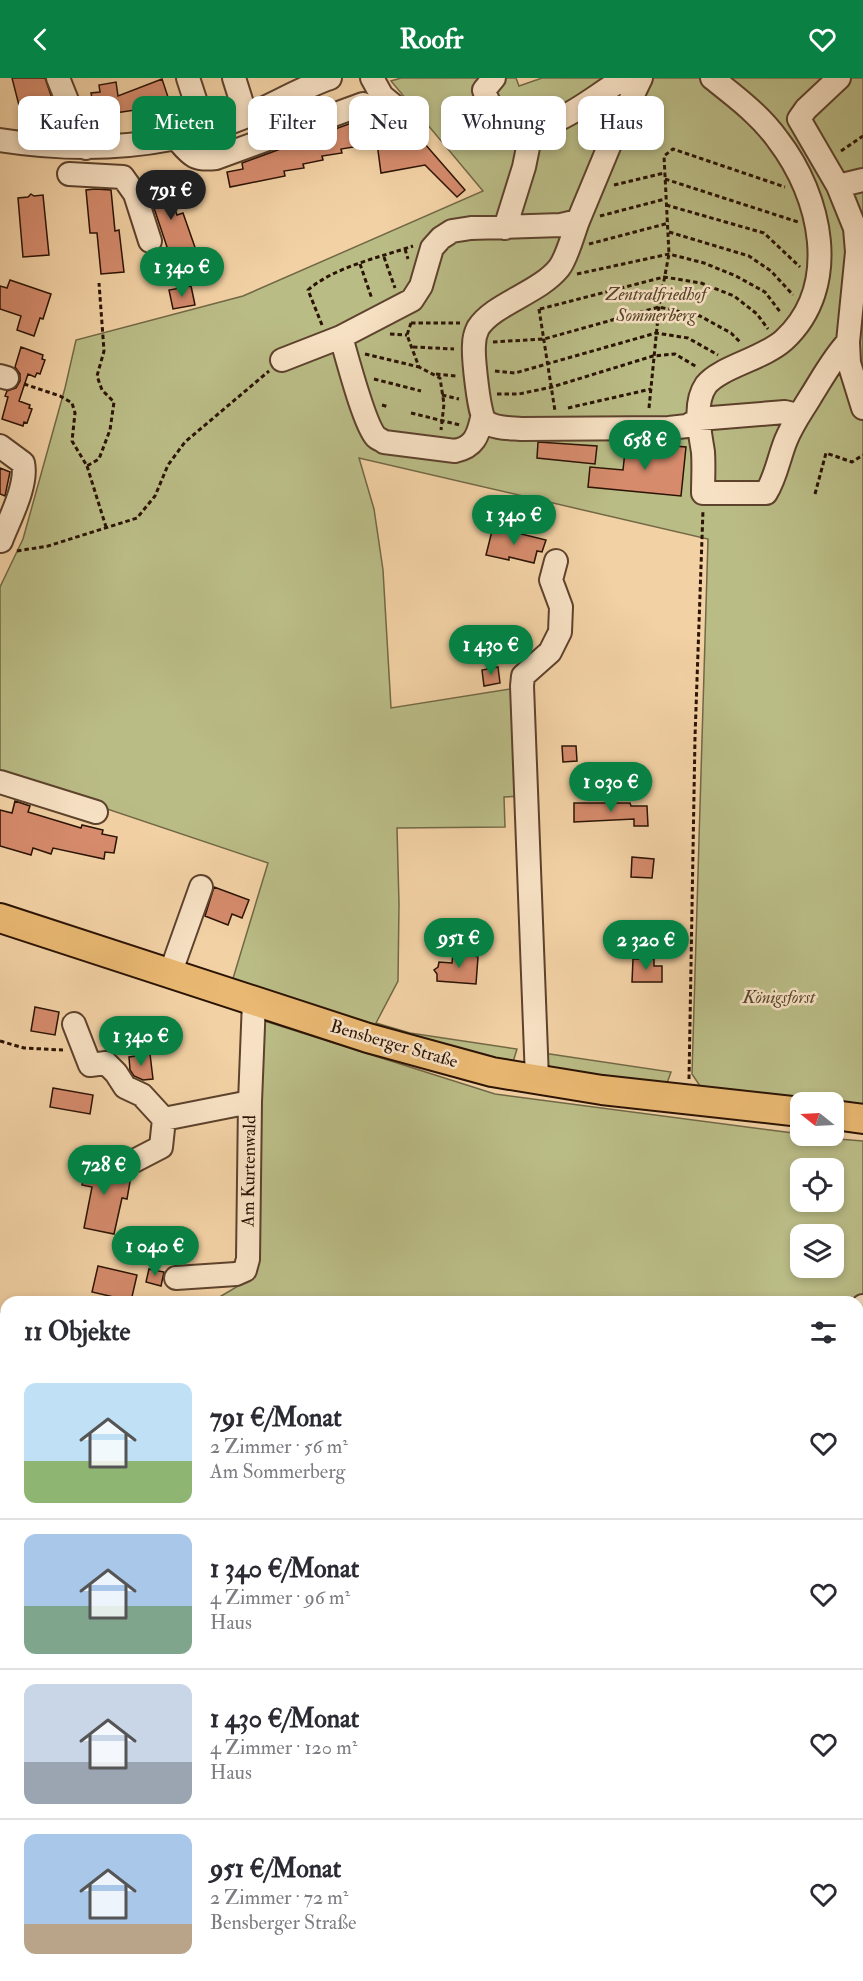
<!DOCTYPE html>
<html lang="de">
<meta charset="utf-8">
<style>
:root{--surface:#fff;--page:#f7f7f7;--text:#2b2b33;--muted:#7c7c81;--line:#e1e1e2;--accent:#0b8043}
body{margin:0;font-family:"IM FELL Double Pica",serif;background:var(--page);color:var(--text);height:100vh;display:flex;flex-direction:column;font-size:22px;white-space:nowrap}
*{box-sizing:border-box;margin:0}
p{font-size:20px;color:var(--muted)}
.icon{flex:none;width:33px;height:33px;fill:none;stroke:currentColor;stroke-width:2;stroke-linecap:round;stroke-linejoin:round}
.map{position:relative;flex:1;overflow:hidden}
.details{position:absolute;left:0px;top:1218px;width:864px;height:686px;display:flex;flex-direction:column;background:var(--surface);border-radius:18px 18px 0 0;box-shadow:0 3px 9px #0003}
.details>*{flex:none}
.banner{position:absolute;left:18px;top:18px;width:828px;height:54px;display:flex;gap:12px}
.needle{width:39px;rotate:288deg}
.tools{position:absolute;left:790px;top:1014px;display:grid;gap:12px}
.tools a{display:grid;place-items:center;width:54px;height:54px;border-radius:12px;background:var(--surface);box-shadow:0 3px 9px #0003;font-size:30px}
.price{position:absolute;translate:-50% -51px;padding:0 14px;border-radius:21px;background:var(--accent);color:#fff;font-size:20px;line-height:39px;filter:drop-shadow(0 2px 3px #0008)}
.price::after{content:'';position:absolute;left:50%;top:36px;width:18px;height:14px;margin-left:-9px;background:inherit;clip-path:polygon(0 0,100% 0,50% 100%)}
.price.on{background:#222;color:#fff}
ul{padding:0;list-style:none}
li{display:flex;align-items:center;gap:18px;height:150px;padding:0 24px}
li+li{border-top:2px solid var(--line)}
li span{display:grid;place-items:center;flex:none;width:168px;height:120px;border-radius:12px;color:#555}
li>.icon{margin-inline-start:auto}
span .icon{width:72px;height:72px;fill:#fffc;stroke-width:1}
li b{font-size:26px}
h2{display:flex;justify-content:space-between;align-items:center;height:72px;padding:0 24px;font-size:26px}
.tag{padding:0 21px;border-radius:12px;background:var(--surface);box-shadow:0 3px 9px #0003;font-size:21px;line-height:54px}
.tag.on{background:var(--accent);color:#fff}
header{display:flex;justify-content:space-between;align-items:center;height:78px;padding:0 24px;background:var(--accent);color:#fff;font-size:27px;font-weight:800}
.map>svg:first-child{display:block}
</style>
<header><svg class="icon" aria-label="back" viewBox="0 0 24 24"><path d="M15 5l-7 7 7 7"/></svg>Roofr<svg class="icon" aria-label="heart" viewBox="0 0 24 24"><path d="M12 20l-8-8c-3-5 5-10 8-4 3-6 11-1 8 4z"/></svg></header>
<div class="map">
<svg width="863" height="1903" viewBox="0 0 863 1903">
<rect width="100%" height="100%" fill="#f2d1a4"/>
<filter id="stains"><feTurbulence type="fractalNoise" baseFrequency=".00333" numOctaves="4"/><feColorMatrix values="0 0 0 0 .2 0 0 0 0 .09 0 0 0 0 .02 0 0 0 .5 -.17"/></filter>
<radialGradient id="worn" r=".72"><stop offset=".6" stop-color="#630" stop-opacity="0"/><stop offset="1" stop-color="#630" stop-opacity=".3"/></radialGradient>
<!-- green -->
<path fill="#babc86" stroke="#726845" stroke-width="1.5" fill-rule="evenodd" d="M401,0H516L519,8L542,0H863V1032L834,1024L801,1025L704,1014L692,996L708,461L359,380L374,431L383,492L391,630L517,610L522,718L504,719L505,749L397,750L399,826L398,903L376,945L410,955L517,971L513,984L508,987L231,907L268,785L0,695V509L23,461L65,310L76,262L243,218L483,113L391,3Z
M252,939L495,1016L801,1056V1058L863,1063V1903H0V1233L6,1237V1898H858V1224H211L255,1198L247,1003ZM801,1090H834V1124H801ZM801,1156H834V1190H801Z
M543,975L671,994L667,1005L661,1009L546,991Z"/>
<!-- building -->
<path fill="#d58b6c" stroke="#2b1304" stroke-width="1.5" d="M12,0H45L54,26L45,30L46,32L35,36V40L23,43Z
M162,1L168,19L142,31L95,38L91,15L100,14L99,7L116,4L118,18Z
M388,41L393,63L418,58L465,112L457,119L425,87L381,95L377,65L341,71L342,75L322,78L323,82L303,86L304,90L284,93L285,98L230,109L227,94L243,91L242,85L357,43V46Z
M164,98L177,137L183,135L197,175L172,184L148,112L144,105Z
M95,111L111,112L115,153L119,152L124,194L101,196L97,155H90L86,112Z
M31,116L34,118L43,117L49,177L23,179L18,120L28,119Z
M10,202L51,216L43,241L40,240L34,258L17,252L21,238L0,231V208L7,210Z
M191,208L195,227L173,231L169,212Z
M21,269L43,277L42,281L45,282L40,296L37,295L35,299L28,296L19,323L30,327L29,330L32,331L27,345L24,344L23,348L2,341L8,319L5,318L7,313L16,310L20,303V296L15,289Z
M538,364L597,368L595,386L537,380Z
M626,364L686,369L681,418L588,409L590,389L623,392Z
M0,390L10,394L5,418L0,416Z
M493,449L546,462L542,474L537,473L534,485L509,479V482L486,477Z
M498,589L500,605L484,608L482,592Z
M562,668H576L577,683L563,684Z
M15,723L30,728L28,734L81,750L82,747L103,752L102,756L117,759L114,775L105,774L104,781L53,770L51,776L33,770L31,777L0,768V732L12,735Z
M574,725H630L631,728H647L648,748H634V741L574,744Z
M632,779L654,781L652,800L631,799Z
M214,809L249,822L242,840L232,836L228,847L205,838Z
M458,873L474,874V878L478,879L476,906L437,903V896L434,892L438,889L439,884L452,885L453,876L458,877Z
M633,881H654V888H662V904H632Z
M35,929L59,934L55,957L31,953Z
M150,976L153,1001L143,1002L134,998L130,992L129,979Z
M53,1010L93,1017L90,1036L50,1029Z
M87,1079L106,1083L104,1093L131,1098L127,1121L122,1120L114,1156L84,1150L92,1109L82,1107Z
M98,1188L137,1197L131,1223L92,1214Z
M149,1191L164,1194L161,1208L146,1204Z"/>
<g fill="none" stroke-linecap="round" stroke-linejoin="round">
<!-- minor casing -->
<g stroke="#5d422c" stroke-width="26">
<path id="minor" d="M58,0L86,70
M188,0L205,52
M234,0L246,38
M372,0L382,18L410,41
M494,0L484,12C489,28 494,36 509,44C548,63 592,18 625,0
M712,0C736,19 760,37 778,62C821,118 842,208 784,262C763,281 720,289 706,307C693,326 700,354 703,374C704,388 703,402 703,415H766C776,399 779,379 786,362C793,345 802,333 811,318C823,299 833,280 848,264
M839,0L806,31L799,41L838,108L855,150L857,174L848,264L849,285L863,330
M176,60C190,76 193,83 216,80L363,26
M0,62C83,75 168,71 247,38C275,26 301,10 330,0
M69,96L123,99L135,116L150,163
M838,108L863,102
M578,143C573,156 567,180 559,190C539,215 493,226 478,250C476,254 474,262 474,267C473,278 479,338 485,343C494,351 510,350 521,351L669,350L687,348L699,341L785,334L797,337
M505,150L524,89L532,50
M341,259C347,279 364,346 376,359C378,361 382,362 384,364L455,373C474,369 478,358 482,340
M282,282L341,259L412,222L421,208L432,170L441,160L452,153L471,150L561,147L578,143L615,54L641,0
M0,298L7,300
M0,368L23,385C28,407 9,442 1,463
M0,704L96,734
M170,896L201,809
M74,946L90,987L106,985L116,995L125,1009L142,1017L164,1041L250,1024
M537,1001L522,608L523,598L550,574L560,554L561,529L551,502L556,483
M134,1083L161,1069L164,1041
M176,1200L236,1196L245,1192L248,1181L250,1024L254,923
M858,1236L863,1228"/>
</g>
<!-- major casing -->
<g stroke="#2b1304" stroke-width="32">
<path id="major" d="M0,840L368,960L492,994L602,1012L801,1034
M834,1037L863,1041"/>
</g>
<!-- path -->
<path stroke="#2b1304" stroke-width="3" stroke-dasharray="4.5 3" stroke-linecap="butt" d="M841,73L863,58
M665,101L798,144
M614,107L664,95
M666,127L764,155L800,189
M600,138L665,121
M669,154L749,178L771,193L793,217
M589,166L669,145
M405,171L408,181
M384,179L395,210
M360,186L372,221
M577,196L669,176L704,185L736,198L765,214L781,235
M539,231L555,333
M540,231L664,199L701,205L734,218L757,236L768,251
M411,245L407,257L419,289L440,300L444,326L441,352
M411,245H460
M322,247L308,212C334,189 381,179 413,168
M390,256L407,257
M493,264L544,261L659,229L700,238L731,255L740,264
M413,269L454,271
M365,276L419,289
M495,293L515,295L656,255L688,260L718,277
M436,296L456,298
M374,301L421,313
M24,306L60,318L72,325L75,335L72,363L87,388L99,381L110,352L114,324L102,312L97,298L104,273L99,205
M497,316H519L552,309L653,278L675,276L697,289
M442,317L459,321
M382,327L389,329
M568,330L651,311
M649,330L659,229L669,176L664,78L673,71L785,109
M411,335L460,347
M87,388L106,449
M815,416L826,375L852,384L863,377
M17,473L48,468L137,440L155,418L168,387L185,364L269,293
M0,963L24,970L63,972
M689,1001L695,659L703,432
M0,1814L6,1815
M289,1898L304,1903
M539,1903L543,1898"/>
<!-- minor -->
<use href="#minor" stroke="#f7e1c4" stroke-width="22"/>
<!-- major -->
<use href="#major" stroke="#e9b872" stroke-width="28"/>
</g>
<g text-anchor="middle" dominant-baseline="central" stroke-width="5" stroke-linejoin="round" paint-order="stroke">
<!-- park labels -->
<g font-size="18" font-style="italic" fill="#56462b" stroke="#f7e1c4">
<text x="656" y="216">Zentralfriedhof<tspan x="656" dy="21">Sommerberg</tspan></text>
<text x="779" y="919">Königsforst</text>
</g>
<!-- street labels -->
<g font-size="18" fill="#2b1304" stroke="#f7e1c4">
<text transform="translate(394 966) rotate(16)">Bensberger Straße</text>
<text transform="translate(249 1093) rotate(-89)">Am Kurtenwald</text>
</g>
</g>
<rect width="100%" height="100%" filter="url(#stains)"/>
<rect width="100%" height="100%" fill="url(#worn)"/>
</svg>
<div class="tools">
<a><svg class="needle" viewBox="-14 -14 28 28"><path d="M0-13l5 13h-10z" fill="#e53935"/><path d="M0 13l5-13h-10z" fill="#7c7c81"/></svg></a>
<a><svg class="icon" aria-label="locate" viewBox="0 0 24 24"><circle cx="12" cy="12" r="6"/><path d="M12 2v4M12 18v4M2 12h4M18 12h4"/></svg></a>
<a><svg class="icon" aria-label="layers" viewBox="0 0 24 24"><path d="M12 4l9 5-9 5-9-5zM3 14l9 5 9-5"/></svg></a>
</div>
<b class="price on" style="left:171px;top:143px">791 €</b>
<b class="price" style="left:182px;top:220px">1 340 €</b>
<b class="price" style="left:645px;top:393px">658 €</b>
<b class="price" style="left:514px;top:468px">1 340 €</b>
<b class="price" style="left:491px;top:598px">1 430 €</b>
<b class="price" style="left:611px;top:735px">1 030 €</b>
<b class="price" style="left:459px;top:891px">951 €</b>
<b class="price" style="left:646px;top:893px">2 320 €</b>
<b class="price" style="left:141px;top:989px">1 340 €</b>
<b class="price" style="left:104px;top:1118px">728 €</b>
<b class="price" style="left:155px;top:1199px">1 040 €</b>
<div class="banner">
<a class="tag">Kaufen</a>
<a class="tag on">Mieten</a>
<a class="tag">Filter</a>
<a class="tag">Neu</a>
<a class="tag">Wohnung</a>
<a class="tag">Haus</a>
</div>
<section class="details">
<h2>11 Objekte<svg class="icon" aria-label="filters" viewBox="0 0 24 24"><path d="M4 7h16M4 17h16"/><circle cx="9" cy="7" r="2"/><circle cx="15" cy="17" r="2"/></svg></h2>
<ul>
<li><span style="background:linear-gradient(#bfe0f5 65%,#8fb573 0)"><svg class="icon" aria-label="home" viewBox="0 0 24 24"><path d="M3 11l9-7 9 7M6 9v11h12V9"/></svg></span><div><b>791 €/Monat</b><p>2 Zimmer · 56 m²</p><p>Am Sommerberg</p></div><svg class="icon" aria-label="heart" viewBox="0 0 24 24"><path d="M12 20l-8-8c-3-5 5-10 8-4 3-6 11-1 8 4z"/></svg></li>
<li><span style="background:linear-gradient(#a9c7e8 60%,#7fa58c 0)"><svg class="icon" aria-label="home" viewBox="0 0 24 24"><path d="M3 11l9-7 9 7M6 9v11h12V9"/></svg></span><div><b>1 340 €/Monat</b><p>4 Zimmer · 96 m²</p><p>Haus</p></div><svg class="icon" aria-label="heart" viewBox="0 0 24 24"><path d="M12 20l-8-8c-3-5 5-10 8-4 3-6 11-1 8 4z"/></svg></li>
<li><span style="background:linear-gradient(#c9d6e8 65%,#9aa5b1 0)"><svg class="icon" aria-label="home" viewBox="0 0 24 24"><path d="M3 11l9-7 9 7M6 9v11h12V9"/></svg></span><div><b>1 430 €/Monat</b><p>4 Zimmer · 120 m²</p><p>Haus</p></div><svg class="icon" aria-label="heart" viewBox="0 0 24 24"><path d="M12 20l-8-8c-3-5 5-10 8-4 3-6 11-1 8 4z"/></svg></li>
<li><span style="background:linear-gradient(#a9c7e8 75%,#b9a48a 0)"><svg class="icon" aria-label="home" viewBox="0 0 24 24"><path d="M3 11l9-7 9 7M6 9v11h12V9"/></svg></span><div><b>951 €/Monat</b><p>2 Zimmer · 72 m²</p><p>Bensberger Straße</p></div><svg class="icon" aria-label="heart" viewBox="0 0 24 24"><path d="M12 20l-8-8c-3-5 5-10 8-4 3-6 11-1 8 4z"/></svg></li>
</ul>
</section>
</div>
